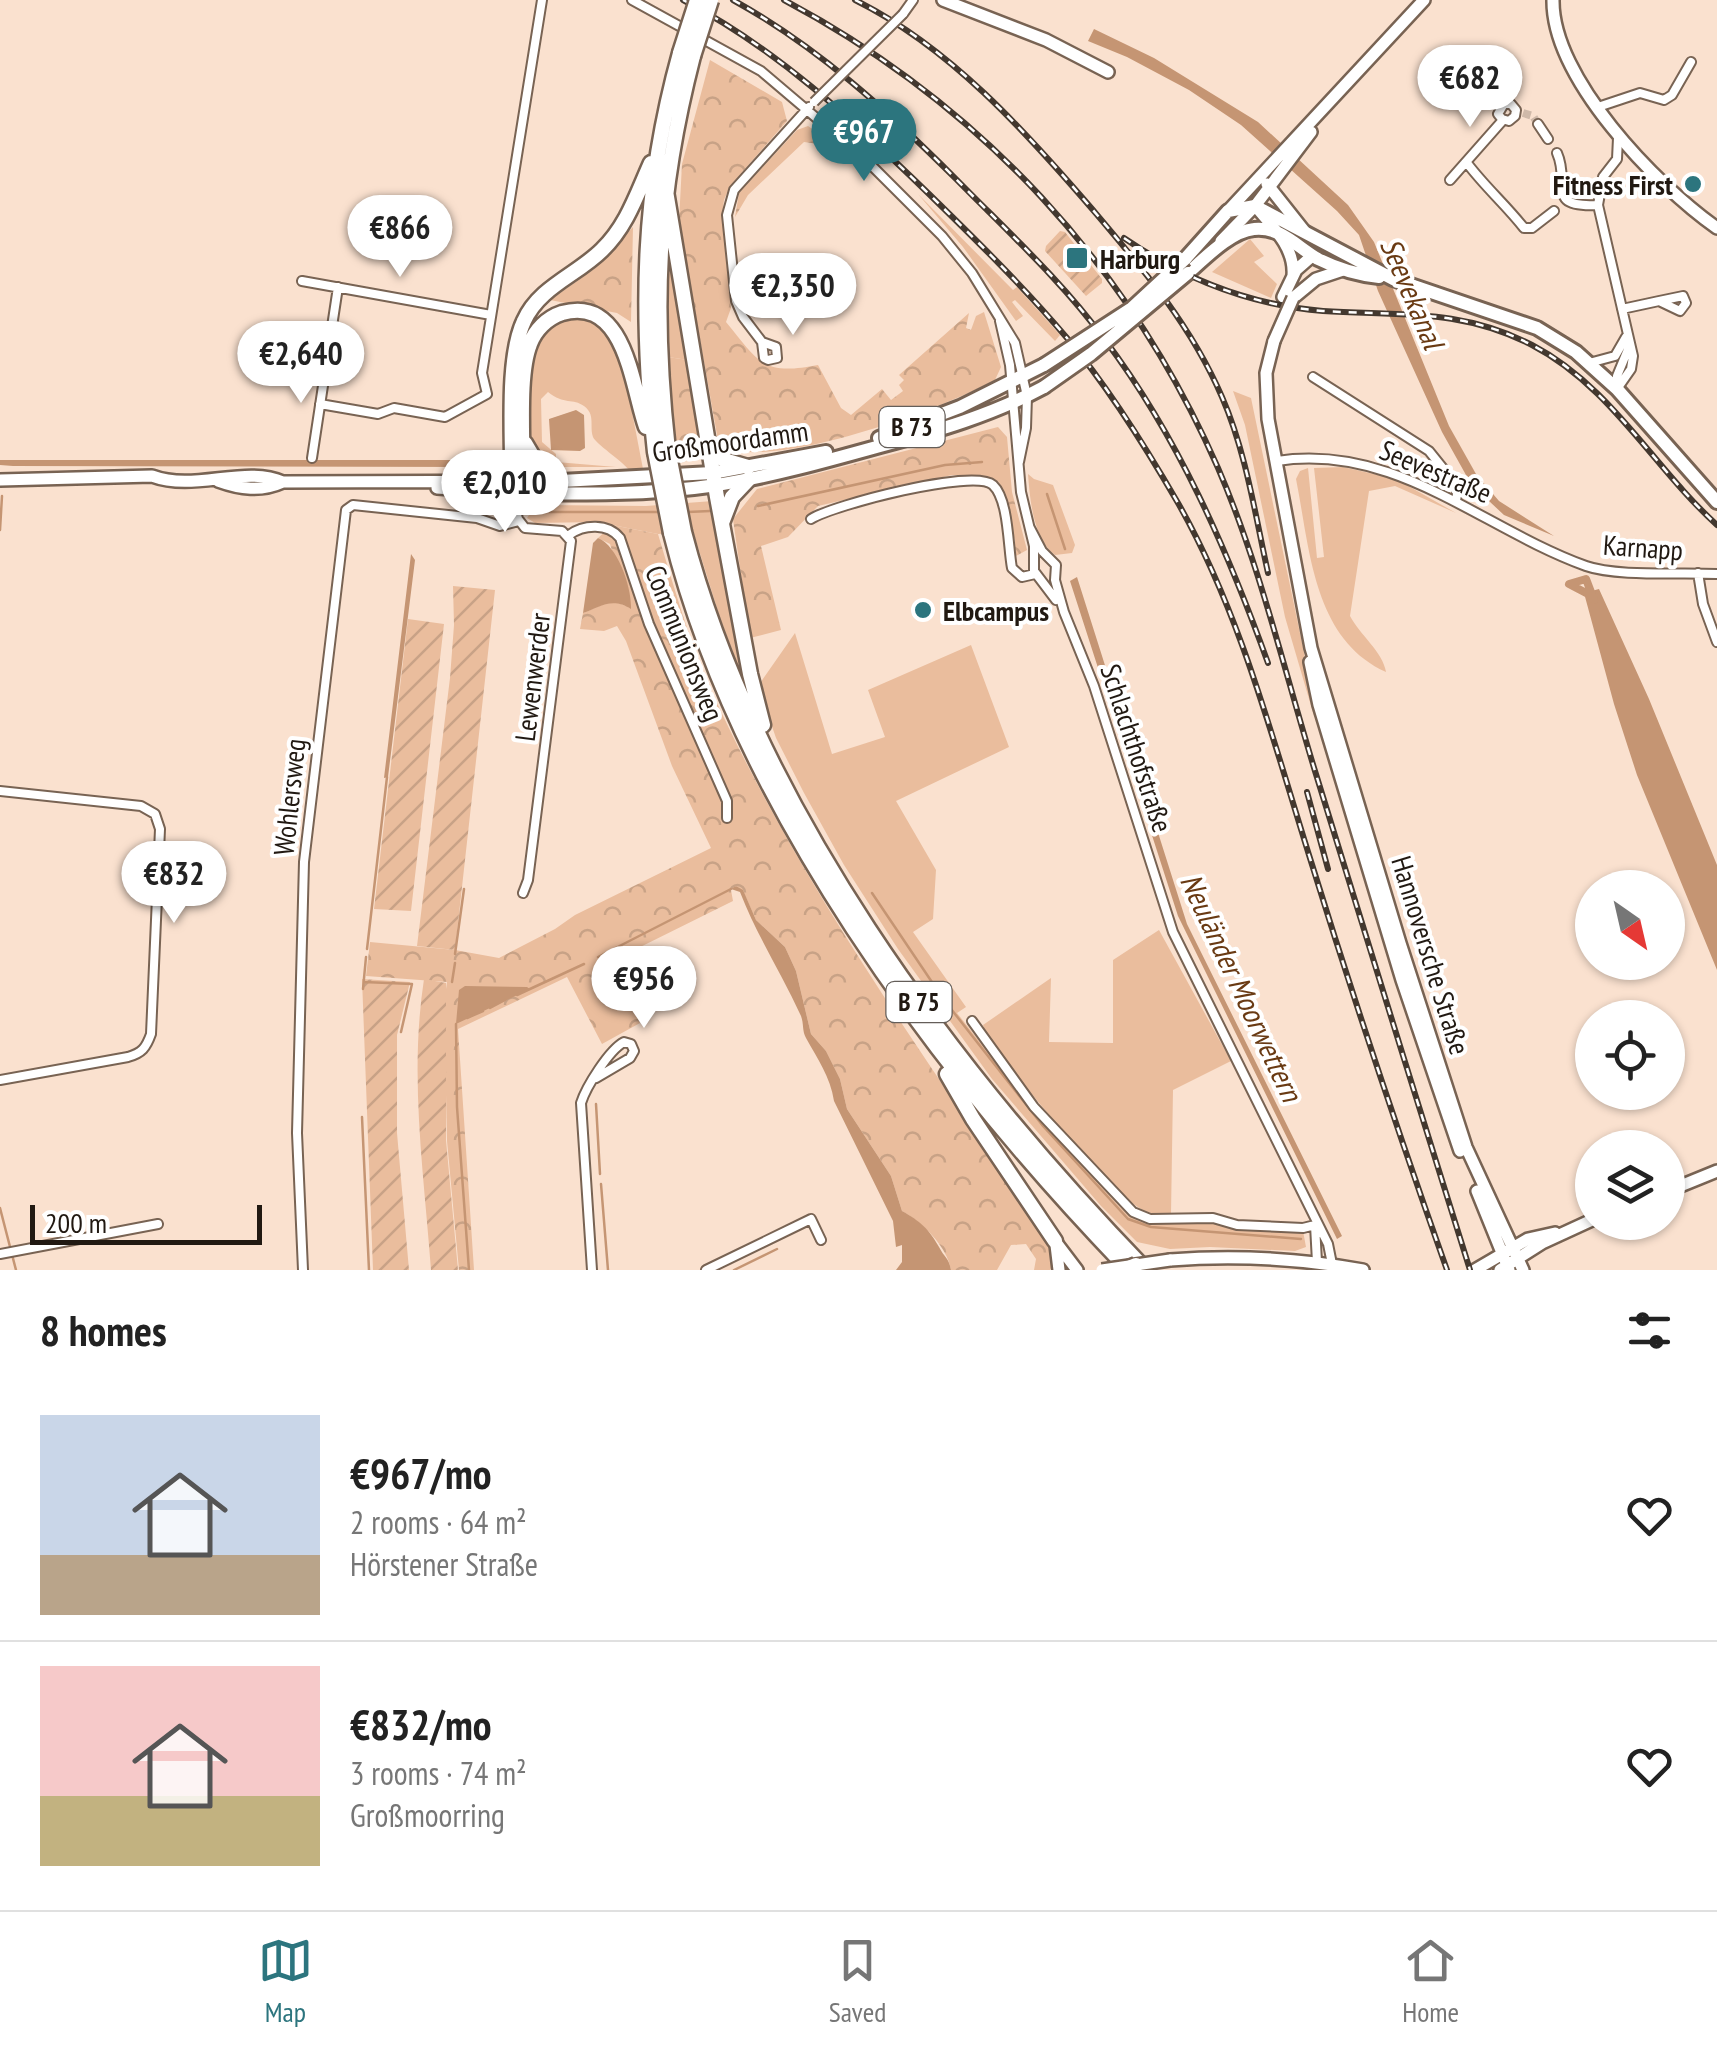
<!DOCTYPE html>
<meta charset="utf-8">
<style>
:root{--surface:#fff;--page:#f2f2f2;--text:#222;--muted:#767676;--line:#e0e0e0;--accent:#2c757e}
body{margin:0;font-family:"PT Sans Narrow",sans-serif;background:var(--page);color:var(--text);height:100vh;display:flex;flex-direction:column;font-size:38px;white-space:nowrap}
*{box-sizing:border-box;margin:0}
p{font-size:32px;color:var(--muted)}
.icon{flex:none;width:55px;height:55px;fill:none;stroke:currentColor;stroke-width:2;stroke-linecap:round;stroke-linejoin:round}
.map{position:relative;height:1270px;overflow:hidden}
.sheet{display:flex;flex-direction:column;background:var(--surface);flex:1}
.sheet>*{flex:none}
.needle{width:65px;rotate:146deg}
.controls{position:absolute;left:1575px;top:870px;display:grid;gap:20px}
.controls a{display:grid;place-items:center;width:110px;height:110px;border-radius:50%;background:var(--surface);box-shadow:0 2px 8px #0004;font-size:50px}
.scale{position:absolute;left:30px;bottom:25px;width:232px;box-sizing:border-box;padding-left:10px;border:5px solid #211912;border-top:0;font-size:28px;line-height:35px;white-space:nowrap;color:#211912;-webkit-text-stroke:8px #fff;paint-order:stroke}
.price{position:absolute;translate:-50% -85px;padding:0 22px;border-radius:35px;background:#fff;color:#222;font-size:32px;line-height:65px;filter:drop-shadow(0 2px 5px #0008)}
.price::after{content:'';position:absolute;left:50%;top:60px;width:30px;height:22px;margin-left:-15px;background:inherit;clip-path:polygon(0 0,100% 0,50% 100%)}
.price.active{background:var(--accent);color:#fff}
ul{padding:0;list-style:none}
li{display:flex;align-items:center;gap:30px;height:250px;padding:0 40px}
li+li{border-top:2px solid var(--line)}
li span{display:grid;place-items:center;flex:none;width:280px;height:200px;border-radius:0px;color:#555}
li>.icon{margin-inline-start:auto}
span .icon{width:120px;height:120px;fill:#fffc;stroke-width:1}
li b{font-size:42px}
h2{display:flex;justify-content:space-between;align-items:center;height:120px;padding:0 40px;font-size:42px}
.tab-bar{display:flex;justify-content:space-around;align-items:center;height:140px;border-top:2px solid var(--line);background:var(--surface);font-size:28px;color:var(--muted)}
.tab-bar a{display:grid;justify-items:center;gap:5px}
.tab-bar .active{color:var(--accent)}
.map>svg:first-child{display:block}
</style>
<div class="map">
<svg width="1717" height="1270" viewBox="0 0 1717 1270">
<defs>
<pattern id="forest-crowns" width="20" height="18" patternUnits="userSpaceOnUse" patternTransform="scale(2.5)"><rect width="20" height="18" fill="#eabd9d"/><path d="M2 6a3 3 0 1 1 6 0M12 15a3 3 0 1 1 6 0" fill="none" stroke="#c8a286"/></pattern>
<pattern id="garden-furrows" width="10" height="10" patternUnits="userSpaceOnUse" patternTransform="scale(2.5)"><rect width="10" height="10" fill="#eabd9d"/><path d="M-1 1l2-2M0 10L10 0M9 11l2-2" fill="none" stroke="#c8a286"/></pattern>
</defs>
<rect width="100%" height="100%" fill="#fae1cf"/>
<!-- grass -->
<path fill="#eabd9d" d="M918,194L1013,290L1017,287L1060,335L1055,341L1015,300L1012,302L1023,316L1016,321L963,247Z
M1250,239L1264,256L1254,262L1277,284L1271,298L1212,272Z
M666,244L670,245L688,360L668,357Z
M577,316L602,325L622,360L643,469L629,470C621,460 596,444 593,437C589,426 596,415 584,406C573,398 564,405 548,392L541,399L542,442L556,454V462L616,467H554L529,445C529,412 520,342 553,322C559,319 570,318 577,316Z
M1233,391L1251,398L1317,715L1314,716L1285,617L1245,425Z
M1343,467L1396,479L1456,513L1395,486L1369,491L1350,616C1360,635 1383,652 1386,672C1313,639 1310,549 1296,479L1300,471L1308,468L1317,558L1324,557L1314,468Z
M1028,474L1034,479L1053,485L1075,545L1072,553L1055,555C1033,539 1030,499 1028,474Z
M713,501L749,689H747L720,618L693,531L658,534L597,522L535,523L527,518L533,509L542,505L646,506Z
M795,633L832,754L885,737L868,690L971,645L1009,747L896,801L936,870L933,919L913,932L966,1007L957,1013L1045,1124L1120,1207L1149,1222L1212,1221L1232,1227L1303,1231L1306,1247L1295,1251L1210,1247L1170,1249L1137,1242L1101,1206L992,1079L898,949L844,865L804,793L776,738L758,686Z
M1159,930L1231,1061L1173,1090L1171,1214C1156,1215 1147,1214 1135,1205C1110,1188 990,1051 983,1025L1051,978L1049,1042L1113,1043V960Z"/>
<!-- forest -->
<path fill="url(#forest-crowns)" d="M710,60L782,102L787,121L730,186L724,200L722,215L731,308L726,322C759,362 762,376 818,365L841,408L851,415L882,389L891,400L903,391L899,385L904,380L899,375L969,313L966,328L971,330L976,316L984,312L1001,367L995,380C942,409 772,472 719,446L679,221L682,164Z
M808,126L830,141L826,145L804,142L748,195L735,217L739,193L797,130Z
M633,227L631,322L617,313L550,300L594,269Z
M668,357L688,360L701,455L682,463L674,436Z
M998,427L1007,437L1012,492L1027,550L1014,557L1015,541L999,482L982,476L952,475L818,506L788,537L761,546L781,630L750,638L733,519L757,489Z
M612,525L658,534C674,587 689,641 712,692C802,890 932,1067 1053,1247L1054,1263L1050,1270H1034L1036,1259L1026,1244L1011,1245L997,1270H951C947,1246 922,1222 902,1211L891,1176L847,1109L840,1079L826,1051L811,1034L796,971L785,947L756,920L743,891L736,886L731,890L733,901L610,962L640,1023L602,1044L567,977L458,1029L474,1270H459L447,1141L444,1003L447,982L366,976L370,942L455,950L499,958L555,929L575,915L711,848L672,766L626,641L617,626L604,631L580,629L583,613C598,608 611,596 630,608L610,544L598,538Z"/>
<!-- garden -->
<path fill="url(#garden-furrows)" d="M1060,231L1065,232L1102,279V283L1086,296L1045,251L1046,246Z
M453,586L495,590L455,950L417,946L450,678L454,625Z
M408,619L444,624L411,911L374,909Z
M362,979L410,982L397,1035V1133L409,1270H373Z
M424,979L446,983V1140L458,1270H431C424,1173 409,1077 424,979Z"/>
<!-- water -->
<path fill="#c59573" d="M1094,29L1154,58L1258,122L1348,205L1374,242L1449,426L1476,474L1499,501L1554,536L1504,515L1475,488L1466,475L1442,432L1378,291L1359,235L1337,211L1241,125L1189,90L1127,57L1088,41Z
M576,410L584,415L585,448L580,451L551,450L549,419Z
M0,460H493L494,463L476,467L13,466L0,465Z
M598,538C618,546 632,588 631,609C612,596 598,608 583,613L593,543Z
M411,554L415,560L388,777L384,778Z
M1077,577L1187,924L1342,1236L1337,1239L1178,916L1070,581Z
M1599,589L1649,699L1717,865V970L1637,775L1614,704L1584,593Z
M736,886L743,890L756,920L785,947L796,971L811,1034L826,1051L840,1079L847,1109L891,1176L902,1211C920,1221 929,1229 939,1247C944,1257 949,1258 951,1270H896L902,1262V1245L896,1247L893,1221L834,1101C830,1076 818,1060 806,1038C802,1031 804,1024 801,1016C782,974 757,936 740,892L731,889Z
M465,986L527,987L530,989L456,1024L459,990Z"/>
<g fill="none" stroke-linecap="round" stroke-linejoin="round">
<!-- stream -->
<path stroke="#c59573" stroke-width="2.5" d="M1047,494L1065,549
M758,506L945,465L982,462
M532,512H660
M688,512L710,511
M0,530L2,496
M872,893L944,1000L1043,1126L1128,1219L1151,1227L1301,1239
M367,949L387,777
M455,954L464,889
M598,957L731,889
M364,982L412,984L401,1032
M452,982L455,963
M363,989L366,957
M517,995L584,964
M490,1008L505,1000
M467,1018L483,1011
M456,1024L457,1107L469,1270
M596,1104L600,1174
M362,1117L369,1270
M601,1184L608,1270
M0,1208L16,1270
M734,1270L777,1249"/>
<!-- canal -->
<path stroke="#c59573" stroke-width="8" d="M1590,595L1569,584L1586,579L1594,600"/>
<!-- street-tunnel -->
<path stroke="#cfb9a9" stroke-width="8" stroke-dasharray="8 4" stroke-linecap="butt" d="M1523,113L1533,116L1538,124"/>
<!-- street casing -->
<g stroke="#786353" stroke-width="12">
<path id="street" d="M632,0L761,71L867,161L942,236L972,273L1015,343L1027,396L1026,428L1019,462
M903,14L913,0
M1502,93L1504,104L1498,114L1502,119L1509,121L1515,116L1516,110L1511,104H1504
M1598,107L1640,93L1664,100L1672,95L1691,62
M1538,124L1548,139
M1557,153C1571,184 1544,208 1598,205
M1467,163C1485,187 1506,205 1524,228H1532L1554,211
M1450,180L1503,120
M302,281L491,315
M1683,296L1686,303L1680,311L1659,301Z
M1622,309L1659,301
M1000,321L1010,365L1021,492L1034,546V571L1056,600
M762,342L776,347L777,358L768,360L764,358L762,342L743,317L736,301L727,215L734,190L809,107
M1589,363L1615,356L1626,337
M1313,377L1429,451L1458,487L1456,501
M1617,389L1631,369L1633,356L1598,205L1603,177L1617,159L1618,138
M1617,389V376L1629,347
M320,404L378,414L394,408L445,417L487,394L482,373L542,0
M312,458L338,287
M1277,461C1396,443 1481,528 1586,566C1617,577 1682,572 1717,574
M512,494L518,519L525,528L562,531L571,541L528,880L523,893
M811,519C833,505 974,468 993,485C1009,500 1008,548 1012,568L1022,577L1035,574
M1030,528L1042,551L1056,565L1055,580L1064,612L1094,686L1173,932L1328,1244L1332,1264
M569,535C584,524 608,523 620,538L649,624L727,801V818
M1698,573L1703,604L1717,642
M0,791L141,806L155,814L160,829L151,1034C146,1048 142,1053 128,1057L0,1080
M972,1021L1034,1107L1133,1212L1150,1219L1213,1218L1237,1225L1303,1228L1315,1225
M1315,1225L1317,1262
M0,1254L158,1224
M303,1270L297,1133L304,862L346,510L353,505L477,518L500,526L519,521
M592,1270L581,1103C586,1087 609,1050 624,1042L631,1044L634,1051L630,1058L596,1078
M706,1270L811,1219L821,1240"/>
</g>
<!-- secondary casing -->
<g stroke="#786353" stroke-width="16">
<path id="secondary" d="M943,0L1046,40L1108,72
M1553,0C1552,78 1656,185 1717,228
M1267,184L1305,232
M1257,208C1273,227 1295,248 1293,275
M1228,211L1424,0
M1221,241L1255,206L1311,132
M1283,297L1296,270L1312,256
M1293,298L1316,279L1343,270
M1274,341L1266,373L1268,419L1311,648L1400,943L1466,1147L1523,1270
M0,480L152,476C195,492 244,465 283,482L561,481
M218,481C240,489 261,492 283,482
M437,488L512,493
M1310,662L1319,705L1402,980L1460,1151
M1477,1191L1509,1270
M1668,1191L1717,1171
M1055,1241L1077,1270
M1056,1245L1059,1270
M1170,1260C1236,1255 1297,1258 1363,1270
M1475,1270L1528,1239L1555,1233
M1500,1270L1542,1243L1592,1220"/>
</g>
<!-- primary casing -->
<g stroke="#786353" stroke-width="18">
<path id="primary" d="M1185,259L1228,211L1255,206L1393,279L1537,328L1576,352L1617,389L1717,502
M1188,273C1205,258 1231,231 1254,229C1280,226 1297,247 1318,259C1338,269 1358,275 1379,277
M879,438L960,407L1044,365
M512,481V493C580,494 649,495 717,485C772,476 826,461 880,446C937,431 992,415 1044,387
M561,481L712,473L826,452"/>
</g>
<!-- highway casing -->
<g stroke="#786353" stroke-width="19">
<path id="highway" d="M665,185L717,497L750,674L763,725
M525,443L538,465L561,481
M708,446L724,460L748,467
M668,450C652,308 657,195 693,56
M655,452C640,311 642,190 680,53
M512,481C513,438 506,359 524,321C539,287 577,275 602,250C627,226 637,194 651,163
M522,481C524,445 517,376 530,344C535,330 547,318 562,313C626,295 632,388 646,427
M722,523L732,497L749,479
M684,532C756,808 950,1068 1146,1270
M671,533C738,804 938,1072 1129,1270
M947,1074L973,1119L1055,1241"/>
</g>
<!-- street -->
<use href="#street" stroke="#fff" stroke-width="8"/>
<!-- secondary -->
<use href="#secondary" stroke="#fff" stroke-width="11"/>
<!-- primary -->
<use href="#primary" stroke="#fff" stroke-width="12"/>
<!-- highway -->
<use href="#highway" stroke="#fff" stroke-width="14"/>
<!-- rail casing -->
<g stroke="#43382f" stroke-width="6">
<path id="rail" d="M683,0C776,48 854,121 929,194C976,240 1024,287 1067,338C1109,388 1145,446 1178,503C1240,612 1272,737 1309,855C1352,994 1398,1132 1447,1270
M733,0C818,47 888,111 956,179C1007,231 1062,281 1105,340C1178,437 1227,549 1268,663
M784,0C980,104 1129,265 1218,468C1260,565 1284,670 1315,771C1366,937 1418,1104 1470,1270
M855,0C950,47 1025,131 1093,210C1143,269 1191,325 1222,397C1246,452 1255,514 1268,573
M1124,238C1184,279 1250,305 1323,311C1399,316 1460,308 1532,345C1611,386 1653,467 1717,525
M1307,792L1328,869"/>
</g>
<!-- rail -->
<use href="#rail" stroke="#fff" stroke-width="2.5" stroke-dasharray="8" stroke-linecap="butt"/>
<!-- street-bridge casing -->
<g stroke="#786353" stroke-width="12" stroke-linecap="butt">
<path id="street-bridge" d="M814,102L903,14"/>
</g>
<!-- secondary-bridge casing -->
<g stroke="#786353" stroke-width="16" stroke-linecap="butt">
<path id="secondary-bridge" d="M1274,341L1293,298
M1102,1270L1170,1260"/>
</g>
<!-- primary-bridge casing -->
<g stroke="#786353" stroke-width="18" stroke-linecap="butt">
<path id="primary-bridge" d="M1044,365L1132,308L1185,259
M1044,387L1091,354L1188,273"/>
</g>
<!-- highway-bridge casing -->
<g stroke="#786353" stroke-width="19" stroke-linecap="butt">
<path id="highway-bridge" d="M680,53L697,0
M693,56L711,0
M668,450L684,532
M655,452L671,533
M1124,1270L1136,1265"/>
</g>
<!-- street-bridge -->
<use href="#street-bridge" stroke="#fff" stroke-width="8"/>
<!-- secondary-bridge -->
<use href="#secondary-bridge" stroke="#fff" stroke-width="11"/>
<!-- primary-bridge -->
<use href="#primary-bridge" stroke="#fff" stroke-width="12"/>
<!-- highway-bridge -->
<use href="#highway-bridge" stroke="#fff" stroke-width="14"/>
</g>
<!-- markers -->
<g fill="#2c757e" stroke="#fff" stroke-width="4">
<circle cx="1693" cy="184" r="10"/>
<rect x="1065" y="246" width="24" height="24" rx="5"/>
<circle cx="923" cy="610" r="10"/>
</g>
<g text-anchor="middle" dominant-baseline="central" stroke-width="8" stroke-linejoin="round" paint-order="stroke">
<!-- shield labels -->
<g fill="#fff" stroke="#645e59" stroke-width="2.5">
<rect x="879.5" y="407" width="65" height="40" rx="8"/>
<rect x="886.5" y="982" width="65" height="40" rx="8"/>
</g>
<g font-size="25" font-weight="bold" fill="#211912">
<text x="912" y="427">B 73</text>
<text x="919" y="1002">B 75</text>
</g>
<!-- poi labels -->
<g font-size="28" font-weight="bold" fill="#211912" stroke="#fff" text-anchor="start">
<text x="1673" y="184" text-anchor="end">Fitness First</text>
<text x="1100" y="258">Harburg</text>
<text x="943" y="610">Elbcampus</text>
</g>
<!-- street labels -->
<g font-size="28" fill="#211912" stroke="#fff">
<text transform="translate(730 441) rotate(-8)">Großmoordamm</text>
<text transform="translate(1436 471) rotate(23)">Seevestraße</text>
<text transform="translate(1643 547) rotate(4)">Karnapp</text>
<text transform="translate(685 643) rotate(68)">Communionsweg</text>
<text transform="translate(532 677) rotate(-83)">Lewenwerder</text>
<text transform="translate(1137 748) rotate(72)">Schlachthofstraße</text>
<text transform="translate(289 797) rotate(-84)">Wohlersweg</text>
<text transform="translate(1431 955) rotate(73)">Hannoversche Straße</text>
</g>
<!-- water labels -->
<g font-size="30" font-style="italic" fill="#693a13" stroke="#fff">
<text transform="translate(1413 293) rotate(67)">Seevekanal</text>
<text transform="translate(1242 987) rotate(65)">Neuländer Moorwettern</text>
</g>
</g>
</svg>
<div class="controls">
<a><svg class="needle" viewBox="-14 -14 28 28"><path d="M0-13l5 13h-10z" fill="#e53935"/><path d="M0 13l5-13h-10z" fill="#767676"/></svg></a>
<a><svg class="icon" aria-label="locate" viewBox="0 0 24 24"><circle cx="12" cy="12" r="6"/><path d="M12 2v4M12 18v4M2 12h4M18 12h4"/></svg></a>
<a><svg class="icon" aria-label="layers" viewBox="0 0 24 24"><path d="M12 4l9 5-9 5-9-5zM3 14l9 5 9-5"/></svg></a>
</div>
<div class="scale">200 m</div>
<b class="price" style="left:1470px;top:130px">€682</b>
<b class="price active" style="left:864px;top:184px">€967</b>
<b class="price" style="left:400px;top:280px">€866</b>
<b class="price" style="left:793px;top:338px">€2,350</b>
<b class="price" style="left:301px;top:406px">€2,640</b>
<b class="price" style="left:505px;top:535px">€2,010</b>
<b class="price" style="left:174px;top:926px">€832</b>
<b class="price" style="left:644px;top:1031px">€956</b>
</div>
<section class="sheet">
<h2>8 homes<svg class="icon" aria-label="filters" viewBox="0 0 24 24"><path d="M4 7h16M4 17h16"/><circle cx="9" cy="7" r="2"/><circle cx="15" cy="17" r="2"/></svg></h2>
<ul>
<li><span style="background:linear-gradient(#c9d6e8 70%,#b9a48a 0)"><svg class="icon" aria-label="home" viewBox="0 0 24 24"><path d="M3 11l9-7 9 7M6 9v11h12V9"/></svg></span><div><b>€967/mo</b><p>2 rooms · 64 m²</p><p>Hörstener Straße</p></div><svg class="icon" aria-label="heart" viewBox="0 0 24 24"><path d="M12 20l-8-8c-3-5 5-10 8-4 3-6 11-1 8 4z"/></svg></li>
<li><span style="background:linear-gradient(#f6c9c9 65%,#c2b280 0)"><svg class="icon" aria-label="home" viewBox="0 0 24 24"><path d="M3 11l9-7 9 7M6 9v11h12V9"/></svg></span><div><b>€832/mo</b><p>3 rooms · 74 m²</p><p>Großmoorring</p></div><svg class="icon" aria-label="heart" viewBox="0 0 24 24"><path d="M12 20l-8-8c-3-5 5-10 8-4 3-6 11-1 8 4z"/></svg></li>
</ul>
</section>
<nav class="tab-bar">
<a class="active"><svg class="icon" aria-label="map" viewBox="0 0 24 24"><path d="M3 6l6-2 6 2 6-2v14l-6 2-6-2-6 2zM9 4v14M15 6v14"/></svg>Map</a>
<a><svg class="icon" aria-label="saved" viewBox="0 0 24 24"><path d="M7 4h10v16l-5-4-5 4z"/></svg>Saved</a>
<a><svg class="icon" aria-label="home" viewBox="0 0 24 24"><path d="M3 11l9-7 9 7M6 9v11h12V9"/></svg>Home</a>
</nav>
